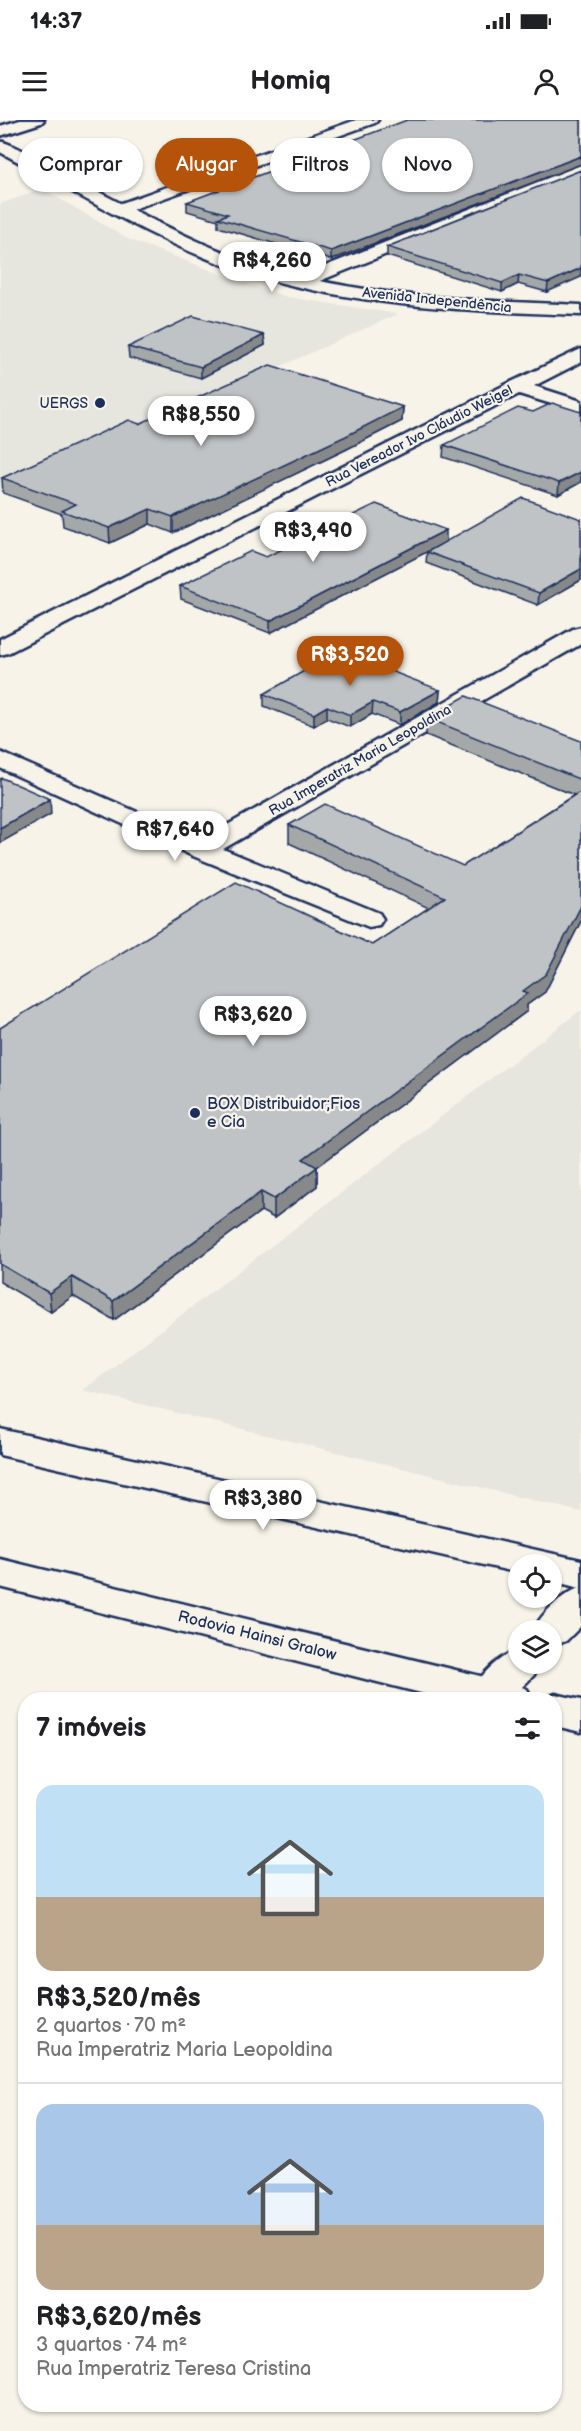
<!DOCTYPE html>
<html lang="pt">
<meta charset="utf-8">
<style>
:root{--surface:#fff;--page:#f2f2f2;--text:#202124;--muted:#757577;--line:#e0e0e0;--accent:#b45309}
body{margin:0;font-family:"Balsamiq Sans",sans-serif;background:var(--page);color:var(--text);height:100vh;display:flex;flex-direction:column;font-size:22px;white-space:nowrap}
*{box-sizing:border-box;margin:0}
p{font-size:20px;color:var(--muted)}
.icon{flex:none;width:33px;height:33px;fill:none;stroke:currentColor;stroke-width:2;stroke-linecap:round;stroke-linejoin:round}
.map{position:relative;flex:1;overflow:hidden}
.drawer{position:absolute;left:18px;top:1572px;width:544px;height:720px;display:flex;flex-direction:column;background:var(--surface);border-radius:24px;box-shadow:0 2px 4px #0004}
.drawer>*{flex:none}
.top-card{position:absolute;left:18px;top:18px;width:546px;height:54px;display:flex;gap:12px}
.tools{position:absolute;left:508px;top:1434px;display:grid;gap:12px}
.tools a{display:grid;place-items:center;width:54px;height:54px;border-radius:50%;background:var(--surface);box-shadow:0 2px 4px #0004;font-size:30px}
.price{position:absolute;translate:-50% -51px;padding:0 14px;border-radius:21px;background:#fff;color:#222;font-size:20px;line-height:39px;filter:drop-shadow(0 2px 3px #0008)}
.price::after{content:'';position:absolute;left:50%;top:36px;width:18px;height:14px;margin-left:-9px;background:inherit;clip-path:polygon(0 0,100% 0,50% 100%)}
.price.selected{background:var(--accent);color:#fff}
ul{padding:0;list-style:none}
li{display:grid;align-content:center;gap:12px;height:318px;padding:0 18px}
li+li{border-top:2px solid var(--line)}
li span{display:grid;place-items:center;height:186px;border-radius:18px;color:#555}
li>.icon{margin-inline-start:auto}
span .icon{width:108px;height:108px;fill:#fffc;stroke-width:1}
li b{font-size:26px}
h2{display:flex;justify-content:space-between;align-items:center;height:72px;padding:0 18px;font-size:26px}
.chip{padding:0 21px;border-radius:27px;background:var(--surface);box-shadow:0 2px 4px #0004;font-size:21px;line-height:54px}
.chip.selected{background:var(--accent);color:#fff}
.status{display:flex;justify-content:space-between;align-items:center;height:42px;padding:0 30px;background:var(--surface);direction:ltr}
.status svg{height:16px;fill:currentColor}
header{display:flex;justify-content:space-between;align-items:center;height:78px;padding:0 18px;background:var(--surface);font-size:27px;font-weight:600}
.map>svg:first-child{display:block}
</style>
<div class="status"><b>14:37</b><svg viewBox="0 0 49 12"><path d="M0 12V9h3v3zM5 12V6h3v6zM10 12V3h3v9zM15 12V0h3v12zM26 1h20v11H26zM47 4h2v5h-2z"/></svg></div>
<header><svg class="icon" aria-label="menu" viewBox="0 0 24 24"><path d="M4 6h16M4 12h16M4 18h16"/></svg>Homiq<svg class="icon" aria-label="person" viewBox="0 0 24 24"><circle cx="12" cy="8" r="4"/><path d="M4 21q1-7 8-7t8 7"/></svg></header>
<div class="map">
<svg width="581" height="2311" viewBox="0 0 581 2311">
<rect width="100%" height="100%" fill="#f7f3e8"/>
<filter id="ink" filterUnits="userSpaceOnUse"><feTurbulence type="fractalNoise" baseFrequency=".0167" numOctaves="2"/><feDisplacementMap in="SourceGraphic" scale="12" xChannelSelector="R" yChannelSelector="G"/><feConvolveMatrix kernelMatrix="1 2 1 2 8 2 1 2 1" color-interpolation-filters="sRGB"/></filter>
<g filter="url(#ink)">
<!-- built -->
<path fill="#e6e5de" d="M43,69L128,119L236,160L287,177L398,194L0,371V84Z
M581,890V1392L83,1270Z"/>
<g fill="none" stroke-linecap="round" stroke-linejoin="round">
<!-- minor casing -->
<g stroke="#1b2f5e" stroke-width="5">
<path id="minor" d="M20,0H44L41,3L0,16V6Z
M356,0H378L375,3L125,92H113L111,89L113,86Z
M581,45V56L307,166H295L292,162L295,158Z
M581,229V242L534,266L581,281V293L519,274L8,533L0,535V519L509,263Z
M581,507V524L223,729L379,793L383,799L379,805L369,807L193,736L0,648V632L201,720L573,509Z"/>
</g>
<!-- tertiary casing -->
<g stroke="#1b2f5e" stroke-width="5">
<path id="tertiary" d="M0,1309L581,1440V1506L566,1521L552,1526V1510H533C543,1493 561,1474 580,1468L552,1461V1444H519V1453L0,1335Z
M519,1529V1544H539L534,1555L509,1580H473L470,1574C480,1555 499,1536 519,1529Z"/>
</g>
<!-- secondary casing -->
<g stroke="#1b2f5e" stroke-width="5">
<path id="secondary" d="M0,21C21,27 42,42 61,52C110,78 160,105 211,127C327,177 457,180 581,185V195C468,191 353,187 244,152C163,126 76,73 0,32Z"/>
</g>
<!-- primary casing -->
<g stroke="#1b2f5e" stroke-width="5">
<path id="primary" d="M0,1439L513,1564L527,1569L533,1580H449L0,1467Z
M555,1574L581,1580V1612L555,1606V1580H541Z"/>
</g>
<!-- minor -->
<use href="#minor" fill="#f7f3e8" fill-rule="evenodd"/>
<!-- tertiary -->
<use href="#tertiary" fill="#f7f3e8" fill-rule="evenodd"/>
<!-- secondary -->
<use href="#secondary" fill="#f7f3e8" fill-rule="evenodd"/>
<!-- primary -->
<use href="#primary" fill="#f7f3e8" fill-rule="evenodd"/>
</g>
<!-- wall -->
<path fill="#a5a8a9" stroke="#1b2f5e" stroke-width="1.5" d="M581,0V44L331,140L218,107V100L187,91V82Z
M581,50L547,172L518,164L502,172L387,136V127Z
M264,215L265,225L201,258L129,238L128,227Z
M403,287L402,301L345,330L173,413L150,404L110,423L63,406L62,394L3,373L2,358L139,304Z
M533,292H581V362L558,375L443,337L444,325Z
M581,399V460L538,485L426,443L427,432L432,429L270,513L181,479L180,466L266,437L446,421Z
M440,570L439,582L400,605L372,594L350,607L327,598L314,606L264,586V574Z
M427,598L581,621V801L545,872L527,885V891L317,1047V1066L274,1098L261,1091L114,1200L73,1176L51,1192L0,1162V908L372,825L429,788L289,723V705L463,746L574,675L426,615Z"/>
<!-- shaded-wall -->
<path fill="#86888a" stroke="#1b2f5e" stroke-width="1.5" d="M581,36V44L331,140V131Z
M581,148V157L547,172L548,163Z
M519,155L518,164L502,172V163Z
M264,215L265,225L201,258V247Z
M403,287L402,301L345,330L173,413V397Z
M581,352V362L558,375L559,363Z
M150,389V404L110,423L109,408Z
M446,410V422L270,513V501Z
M581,449V460L538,485L539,473Z
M440,570L439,582L400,605V592Z
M373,582L372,594L350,607V595Z
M327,586V598L314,606V594Z
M50,679L51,694L0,723V708Z
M581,786V801L545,872L527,885V891L302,1058L303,1039L523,871Z
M317,1047V1066L274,1098V1079Z
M261,1072V1091L114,1200L113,1181Z
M72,1157L73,1176L51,1192L49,1173Z"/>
<!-- building -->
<path fill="#c0c3c5" stroke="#1b2f5e" stroke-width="1.5" d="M407,0H581V36L331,131L218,98L228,94L187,82Z
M581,50V148L548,163L519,155L502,163L387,127Z
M193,196L264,215L201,247L128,227Z
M270,245L403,287L346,316L173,397L150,389L109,408L62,391L76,384L2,358L129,300L139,304Z
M552,283L581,292V352L559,363L444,325L518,288L533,292Z
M523,378L581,399V449L539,473L427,432Z
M376,384L446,410L270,501L180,466L251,431L266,437Z
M339,531L440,570L400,592L373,582L350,595L327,586L314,594L264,574Z
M466,576L581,621V660L427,598Z
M2,658L50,679L0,708V659Z
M581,671V786L546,854L523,871L528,873L303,1039L317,1047L274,1079L261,1072L113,1181L72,1157L49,1173L0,1144V908L236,762L372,825L445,777L289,705L325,684L463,746Z"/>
</g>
<!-- markers -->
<g fill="#1b2f5e" stroke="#f7f3e8" stroke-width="2">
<circle cx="100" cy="283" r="6"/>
<circle cx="195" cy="993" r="6"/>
</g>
<g text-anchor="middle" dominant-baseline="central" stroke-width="4.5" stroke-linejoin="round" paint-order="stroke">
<!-- far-street labels -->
<g font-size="14" fill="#1b2f5e" stroke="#f7f3e8">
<text transform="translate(437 180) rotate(6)">Avenida Independência</text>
<text transform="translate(419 316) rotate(-27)">Rua Vereador Ivo Cláudio Weigel</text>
<text transform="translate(360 640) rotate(-30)">Rua Imperatriz Maria Leopoldina</text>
</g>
<!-- far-poi labels -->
<g font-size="14" fill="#1b2f5e" stroke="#f7f3e8" text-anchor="end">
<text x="88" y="283">UERGS</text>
</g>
<!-- poi labels -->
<g font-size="16" fill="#1b2f5e" stroke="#f7f3e8" text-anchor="start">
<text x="207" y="984">BOX Distribuidor;Fios<tspan x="207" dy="18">e Cia</tspan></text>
</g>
<!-- street labels -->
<g font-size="16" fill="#1b2f5e" stroke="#f7f3e8">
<text transform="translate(257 1516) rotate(14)">Rodovia Hainsi Gralow</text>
</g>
</g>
</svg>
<div class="tools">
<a><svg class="icon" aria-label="locate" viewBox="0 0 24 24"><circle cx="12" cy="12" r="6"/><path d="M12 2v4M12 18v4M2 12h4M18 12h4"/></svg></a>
<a><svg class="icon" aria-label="layers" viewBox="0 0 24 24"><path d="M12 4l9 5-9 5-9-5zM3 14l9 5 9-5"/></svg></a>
</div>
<b class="price" style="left:272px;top:173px">R$4,260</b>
<b class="price" style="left:201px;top:327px">R$8,550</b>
<b class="price" style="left:313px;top:443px">R$3,490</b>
<b class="price selected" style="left:350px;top:567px">R$3,520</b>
<b class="price" style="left:175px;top:742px">R$7,640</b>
<b class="price" style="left:253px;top:927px">R$3,620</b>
<b class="price" style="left:263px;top:1411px">R$3,380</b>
<div class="top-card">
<a class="chip">Comprar</a>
<a class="chip selected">Alugar</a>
<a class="chip">Filtros</a>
<a class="chip">Novo</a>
</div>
<section class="drawer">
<h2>7 imóveis<svg class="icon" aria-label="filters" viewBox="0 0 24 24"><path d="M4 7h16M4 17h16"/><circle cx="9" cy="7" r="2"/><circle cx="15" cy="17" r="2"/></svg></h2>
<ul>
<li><span style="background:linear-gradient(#bfe0f5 60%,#b9a48a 0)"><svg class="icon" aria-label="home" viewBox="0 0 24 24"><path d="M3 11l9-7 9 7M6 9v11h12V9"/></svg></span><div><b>R$3,520/mês</b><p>2 quartos · 70 m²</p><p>Rua Imperatriz Maria Leopoldina</p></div></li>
<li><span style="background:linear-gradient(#a9c7e8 65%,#b9a48a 0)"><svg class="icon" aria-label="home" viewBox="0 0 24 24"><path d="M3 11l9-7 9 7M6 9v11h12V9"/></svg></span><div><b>R$3,620/mês</b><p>3 quartos · 74 m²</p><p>Rua Imperatriz Teresa Cristina</p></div></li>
</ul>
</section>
</div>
